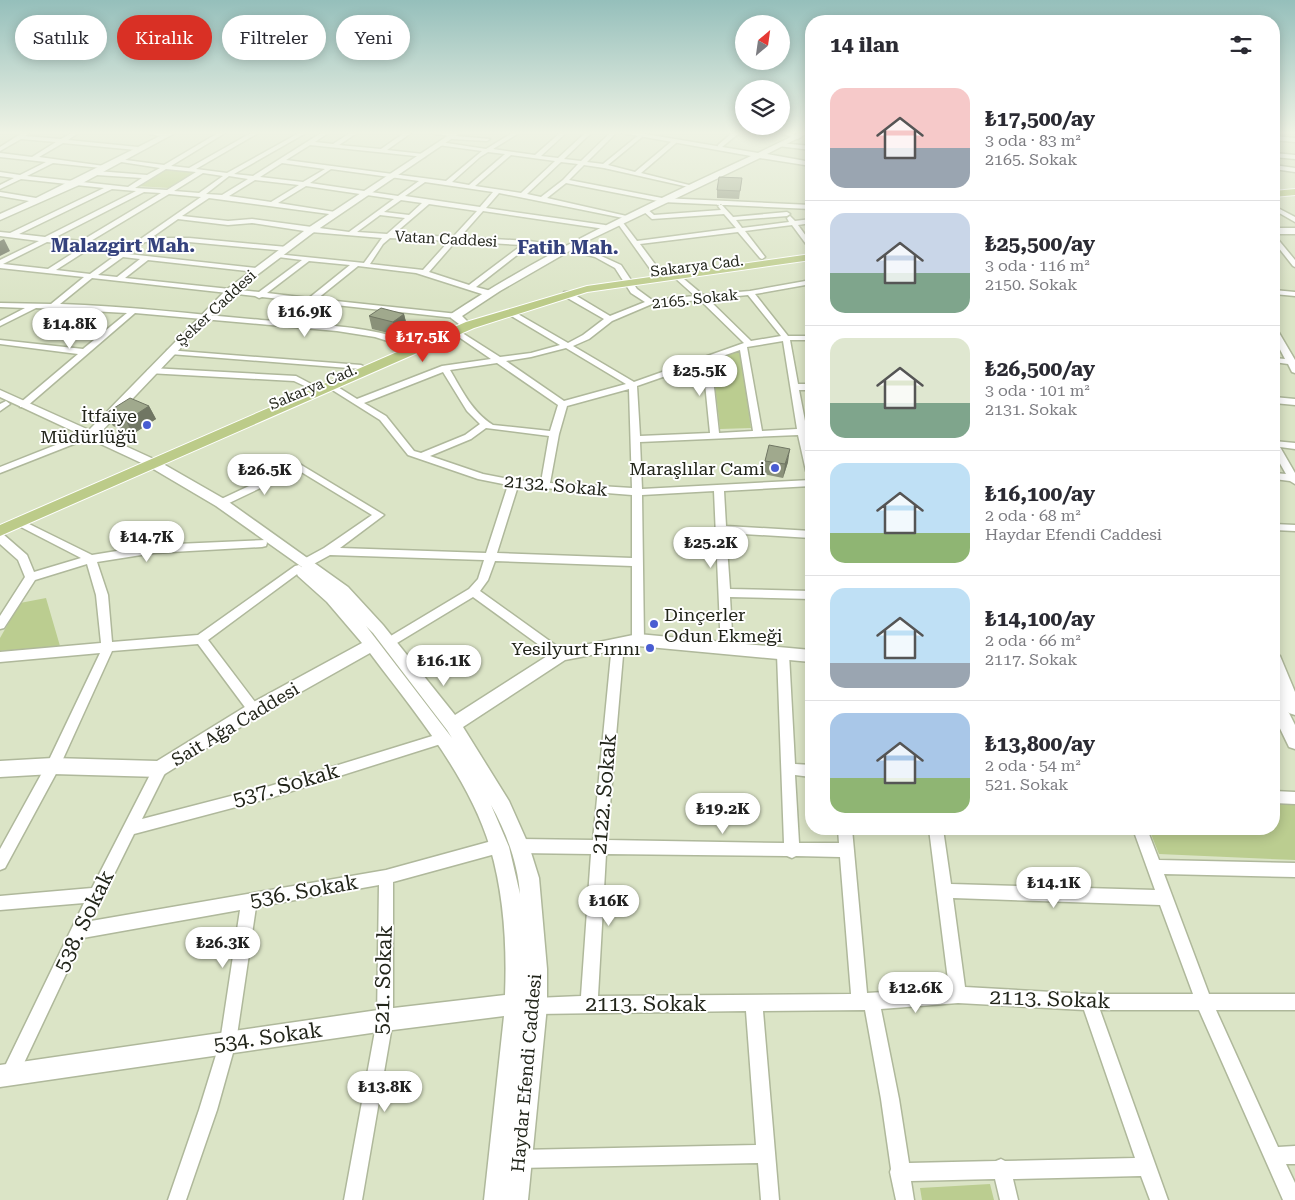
<!DOCTYPE html>
<html lang="tr">
<meta charset="utf-8">
<style>
:root{--surface:#fff;--page:#f7f7f7;--text:#2b2b33;--muted:#7c7c81;--line:#e1e1e2;--accent:#d93025}
body{margin:0;font-family:"Roboto Serif",serif;background:var(--page);color:var(--text);height:100vh;display:flex;flex-direction:column;font-size:19px;white-space:nowrap}
*{box-sizing:border-box;margin:0}
p{font-size:16px;color:var(--muted)}
.icon{flex:none;width:28px;height:28px;fill:none;stroke:currentColor;stroke-width:2;stroke-linecap:round;stroke-linejoin:round}
.map{position:relative;flex:1;overflow:hidden}
.drawer{position:absolute;left:805px;top:15px;width:475px;height:820px;display:flex;flex-direction:column;background:var(--surface);border-radius:20px;box-shadow:0 2px 12px #0003}
.drawer>*{flex:none}
.banner{position:absolute;left:15px;top:15px;width:475px;height:45px;display:flex;gap:10px}
.needle{width:32px;rotate:29deg}
.fabs{position:absolute;left:735px;top:15px;display:grid;gap:10px}
.fabs a{display:grid;place-items:center;width:55px;height:55px;border-radius:50%;background:var(--surface);box-shadow:0 2px 12px #0003;font-size:25px}
.price{position:absolute;translate:-50% -42px;padding:0 11px;border-radius:18px;background:#fff;color:#222;font-size:16px;line-height:32px;filter:drop-shadow(0 1px 2px #0008)}
.price::after{content:'';position:absolute;left:50%;top:30px;width:15px;height:11px;margin-left:-8px;background:inherit;clip-path:polygon(0 0,100% 0,50% 100%)}
.price.on{background:var(--accent);color:#fff}
ul{padding:0;list-style:none}
li{display:flex;align-items:center;gap:15px;height:125px;padding:0 25px}
li+li{border-top:1px solid var(--line)}
li span{display:grid;place-items:center;flex:none;width:140px;height:100px;border-radius:15px;color:#555}
li>.icon{margin-inline-start:auto}
span .icon{width:60px;height:60px;fill:#fffc;stroke-width:1}
li b{font-size:21px}
h2{display:flex;justify-content:space-between;align-items:center;height:60px;padding:0 25px;font-size:21px}
.chip{padding:0 18px;border-radius:22px;background:var(--surface);box-shadow:0 2px 12px #0003;font-size:18px;line-height:45px}
.chip.on{background:var(--accent);color:#fff}
.map>svg:first-child{display:block}
</style>
<div class="map">
<svg width="1295" height="1200" viewBox="0 0 1295 1200">
<rect width="100%" height="100%" fill="#dbe4c6"/>
<!-- green -->
<path fill="#bbcd90" d="M166,168L196,172L169,188L136,186Z
M740,350L751,428L720,429L712,359Z
M46,598L60,646L0,651V638L20,603Z
M1274,804L1295,805V860L1159,854L1149,829H1274Z
M990,1184L994,1200H922L920,1188Z"/>
<g fill="none" stroke-linecap="round" stroke-linejoin="round">
<!-- street casing -->
<g stroke="#afb89b" stroke-width="3">
<path id="street" d="M22,133H29L25,136L61,139L71,133H78L68,140L138,147L136,150L63,143L39,157L104,166L101,168L53,163L27,176L128,187L142,178L97,175L94,173L97,171L147,175L160,168L115,161L118,159L164,165L218,133H225L171,166L189,168L251,133H258L196,169L227,173L299,133H306L234,174L253,176L321,133H328L315,142L333,144L350,133H357L339,145L381,149L404,133H411L387,150L423,154L425,157L310,145L286,160L446,181L482,151L438,145L440,142L486,149L512,133H519L493,149L535,155L560,133H566L541,156L558,158L585,133H591L564,159L581,161L610,133H616L587,162L603,164L640,134L642,137L608,165L635,172L672,141H676V143L641,173L693,186V188L604,168L584,165L569,180L662,198L811,205V209L663,202L566,183L547,198L631,217L628,219L499,193L486,208L605,225L608,227L605,229L483,211L460,237L529,241L568,246L599,255L621,265L637,289L652,300L695,296L675,278V274H678L703,295L750,291L811,280V284L755,294L788,336H811V340H790L798,384H811V390H799L811,452V474L806,471L798,435L640,442L642,489L811,480V486L724,491L726,526L811,531V538L726,533L730,589L811,591V599L730,597L733,650L731,653H723L721,650L714,491L642,495L644,640L642,643H634L632,640V566L495,561L488,580L480,591L565,652L567,655L565,658H557L473,597L392,646H384L382,643L384,640L469,589L478,579L484,560L330,555L310,566H302L301,563L302,560L324,548L372,515L298,470L225,505H217L216,503L217,501L298,463L384,515L340,548L486,553L508,485L478,479L408,455L380,420L326,386L327,384H333L357,399L442,366L491,359L453,333V329H456L500,357L531,353L560,345L508,314L507,312L511,310L568,343L583,335L604,319L564,296V292H570L610,316L645,302L631,293L615,268L595,257L568,250L530,245L476,287L491,291V295H485L416,273L358,266L317,299L458,314L459,316L455,318L262,297L259,298L255,296L92,278L60,304C127,306 194,314 261,320C295,323 390,326 414,346L410,348L375,337L337,331L135,313L26,407H20V403L78,354L0,344V340L83,349L127,313L36,308L0,326V321L25,308L0,307V303L51,304L84,277L0,268V260L39,241L0,236V232L10,233L104,188L21,179L0,189V185L14,178L0,176V172L20,175L46,162L0,157V153L32,157L56,142L21,139L0,151V147ZM488,152L505,154L469,185L452,182L480,157ZM511,155L555,161L521,193L475,186ZM561,162L578,164L563,180L541,197L527,194ZM282,163L325,169L303,182L260,177ZM166,169L196,172L167,190L135,188ZM331,169L419,181L398,196L310,183ZM203,173L223,176L199,193L174,191ZM229,176L248,179L222,195L206,194ZM255,180L299,185L271,202L229,196ZM425,182L493,192L480,207L405,196ZM306,186L394,199L349,232L252,219L228,221L182,216L209,198L337,215L338,214L335,212L278,203ZM112,189L136,191L45,237L19,234ZM144,192L161,193L81,241L54,238ZM169,194L201,197L129,247L89,242ZM401,200L422,203L409,215L384,212ZM429,204L477,211L453,237L394,234ZM380,215L405,218L387,234L357,232ZM178,219L228,225L252,223L311,232L382,238L364,263L276,254V256L278,257L302,260L259,292L125,278L148,260L256,272L260,270L256,268L128,254L145,242H189L287,251L290,249L287,247L189,238H151ZM390,238L449,241L423,270L370,264L383,244ZM456,241L522,245L469,285L429,272ZM47,242L84,246L48,269L3,264ZM92,247L123,250L90,274L56,270ZM123,257L140,259L117,277L98,275ZM309,261L350,265L309,298L267,293ZM748,295L781,336L751,341L708,299ZM700,300L744,343L634,382L573,346L589,339L612,321L652,304ZM783,341L797,429L762,431L747,347ZM566,348L626,384L564,401L506,361L531,357ZM740,350L753,431L719,433L711,360ZM497,363L558,405L550,431L493,425C472,412 462,390 450,370ZM703,363L710,433L640,436L637,386ZM443,372L467,411L480,424L465,435L421,453L414,451L386,416L364,403ZM629,389L632,488L550,483L559,434L567,406ZM486,428L549,436L541,482L514,480L483,474L430,456L471,439ZM518,486L632,495V558L497,553Z
M147,133H162L166,135L163,137Z
M430,133H454L456,136L490,139L487,141L452,139L450,136Z
M732,133H739L722,147H718V145Z
M780,133H790L801,137L798,139Z
M780,143L811,146V150L778,146Z
M1274,153L1295,155V159L1274,157Z
M1274,165L1295,168V172L1274,169Z
M721,204L733,217L787,212L790,214L787,216L736,220L742,228L789,222L787,218L790,216L795,221L811,219V223L798,225L811,243V249L809,248L792,225L745,231L765,257L762,259L760,258L738,232L640,244L660,271L656,273H653L616,221L621,220L637,241L736,228L724,214L652,219L641,209L646,208L654,215L721,210L718,206Z
M1274,206L1295,217V222L1274,210Z
M1274,236L1276,237L1295,260V267L1293,266L1274,242Z
M1274,290L1295,292V296L1274,294Z
M1274,329L1278,331L1295,360V373L1292,372L1288,364L1274,362V358L1285,359L1274,338Z
M167,350L361,365L365,367L361,369L170,354H167Z
M151,368L296,376L315,386L311,389L294,381L148,373L147,371Z
M1274,397L1295,399V405L1274,403Z
M6,401L10,404L0,411V404Z
M81,435L86,438L84,440L0,473V467Z
M1274,441L1295,443V449L1280,447L1295,473V484L1290,481L1274,479V473L1286,474L1274,453Z
M21,520L92,555L154,545L266,540L267,543L266,546L262,547L154,553L97,562L108,595L112,642L198,635L295,566L299,565L304,569L208,640L258,706L260,710L258,714L254,715L250,714L198,644L112,651L58,770L5,868L0,870V849L48,762L100,653L0,662V652L101,643L96,595L87,564L35,580L4,628L0,629V616L25,577L18,560L0,544V534L4,535L27,555L34,572L81,558L17,525L16,523Z
M1274,524L1295,525V531L1274,530Z
M618,639L622,641L624,644L607,840L784,843L777,654L779,651H787L789,654L795,764L811,765V777L795,775L799,843H839L838,829H852L867,993L949,988L929,829H943L951,884L1155,890L1133,829H1147L1159,860L1295,863V877L1164,874L1209,994H1295V1010H1216L1278,1147L1295,1146V1164H1286L1295,1183V1200H1283L1199,1010H1100L1168,1200H1150L1141,1176L1013,1179L1018,1200H1000L995,1179L911,1181L914,1200H896L890,1172L891,1169L881,1099L865,1010L763,1011L779,1200H761L758,1163L519,1168L513,1165L510,1159L513,1153L519,1150L756,1145L746,1011L536,1014L530,1012L528,1006L530,1000L536,998L581,996L591,854L519,853L514,851L512,846L514,841L519,839L593,840L612,644L614,641ZM606,854L787,856L792,858L796,856L840,857L851,994L598,996ZM953,898L1160,905L1193,994H1089L965,987ZM958,1003L1084,1010L1135,1158L1005,1161L1001,1159L996,1161L909,1163L899,1099L881,1009Z
M442,733L447,734L448,738L447,742L270,798L134,834L91,921L386,870L499,839L504,841L506,846L504,851L499,853L393,882V1020L362,1200H344L377,1020L379,885L256,907L236,1042L217,1110L186,1200H168L199,1110L220,1042L240,910L83,938L16,1080L10,1083L4,1080L1,1074L4,1068L84,903L0,910V896L92,888L155,765L160,763L165,765L167,769L142,819L270,786Z
M1274,791L1295,792V804L1274,803Z"/>
</g>
<!-- secondary casing -->
<g stroke="#afb89b" stroke-width="3">
<path id="secondary" d="M166,133H175L77,186L0,220V214L29,201L0,196V192L36,198Z
M452,133H460L314,232L232,294L99,434L158,461L226,500L348,587L383,625L455,715L555,651L638,634L811,650V662L638,646L565,660L463,727L509,801L529,846L539,878L547,969V1006L528,1200H484L504,1016L385,1031L0,1087V1065L385,1009L505,995C507,945 504,895 490,847C468,775 415,713 370,653L260,715L160,777L53,774L0,777V761L53,758L157,761L248,705L362,643L327,602L298,576L296,572L302,567L216,506L150,467L0,397V390L89,430L226,290L308,228ZM366,626L373,633L447,730L452,738ZM491,805C506,831 518,864 520,894L509,847Z
M622,133H639L758,153L799,133H808L767,154L811,162V166L760,158L585,242L500,291L462,316L468,322L467,324H459L451,318V314C546,251 648,204 751,156Z
M1274,136L1295,138V142L1274,140Z
M1274,228H1295V234H1274Z
M1274,654L1280,656L1295,692V715L1289,713L1274,683Z
M1274,693L1280,695L1295,725V749L1289,747L1274,716Z"/>
</g>
<!-- primary casing -->
<g stroke="#fff" stroke-width="2">
<path id="primary" d="M1295,189V195L1274,197V191Z
M811,254V260L587,292L474,328L0,536V525L466,322L587,286Z"/>
</g>
<!-- street -->
<use href="#street" fill="#fff" fill-rule="evenodd"/>
<!-- secondary -->
<use href="#secondary" fill="#fff" fill-rule="evenodd"/>
<!-- primary -->
<use href="#primary" fill="#bccb89" fill-rule="evenodd"/>
</g>
<!-- wall -->
<path fill="#8a9179" d="M742,178L739,199L717,198V190Z
M404,314L407,326L396,335L372,329L369,316Z
M149,406L156,419L133,434L113,426L106,413Z
M765,461L788,462L783,478L763,474Z"/>
<!-- shaded-wall -->
<path fill="#707663" d="M4,239L10,251L0,256V241Z
M404,314L407,326L396,335L393,322Z
M149,406L156,419L133,434L126,421Z
M790,449L788,462L783,478L785,464Z"/>
<!-- building -->
<path fill="#a0a98d" stroke="#707663" d="M719,177L742,178L740,191L717,190Z
M381,308L404,314L393,322L369,316Z
M130,398L149,406L126,421L106,413Z
M769,445L790,449L785,464L765,461Z"/>
<!-- sky -->
<linearGradient id="sky" x2="0" y2="1"><stop stop-color="#95bfbb"/><stop offset="0.44" stop-color="#eff3e5"/><stop offset="1" stop-color="#eff3e5" stop-opacity="0"/></linearGradient>
<rect width="1295" height="301" fill="url(#sky)"/>
<!-- markers -->
<g fill="#495dd2" stroke="#fff" stroke-width="2">
<circle cx="147" cy="425" r="5"/>
<circle cx="775" cy="468" r="5"/>
<circle cx="654" cy="624" r="5"/>
<circle cx="650" cy="648" r="5"/>
</g>
<g text-anchor="middle" dominant-baseline="central" stroke-width="4" stroke-linejoin="round" paint-order="stroke">
<!-- far-street labels -->
<g font-size="15" fill="#22251a" stroke="#fff">
<text transform="translate(446 239) rotate(3)">Vatan Caddesi</text>
<text transform="translate(697 266) rotate(-7)">Sakarya Cad.</text>
<text transform="translate(695 299) rotate(-6)">2165. Sokak</text>
<text transform="translate(216 308) rotate(-43)">Şeker Caddesi</text>
<text transform="translate(313 387) rotate(-23)">Sakarya Cad.</text>
</g>
<!-- poi labels -->
<g font-size="18" fill="#22251a" stroke="#fff" text-anchor="end">
<text x="137" y="415">İtfaiye<tspan x="137" dy="21">Müdürlüğü</tspan></text>
<text x="765" y="468">Maraşlılar Cami</text>
<text x="664" y="614" text-anchor="start">Dinçerler<tspan x="664" dy="21">Odun Ekmeği</tspan></text>
<text x="640" y="648">Yesilyurt Fırını</text>
</g>
<!-- street labels -->
<g font-size="18" fill="#22251a" stroke="#fff">
<text transform="translate(556 485) rotate(5)">2132. Sokak</text>
<text transform="translate(235 724) rotate(-31)">Sait Ağa Caddesi</text>
<text transform="translate(526 1073) rotate(-85)">Haydar Efendi Caddesi</text>
</g>
<!-- far-district labels -->
<g font-size="19" font-weight="bold" fill="#35427d" stroke="#fff">
<text x="123" y="245">Malazgirt Mah.</text>
<text x="568" y="247">Fatih Mah.</text>
</g>
<!-- near-street labels -->
<g font-size="21" fill="#22251a" stroke="#fff">
<text transform="translate(286 785) rotate(-16)">537. Sokak</text>
<text transform="translate(604 794) rotate(-85)">2122. Sokak</text>
<text transform="translate(304 891) rotate(-10)">536. Sokak</text>
<text transform="translate(84 921) rotate(-64)">538. Sokak</text>
<text transform="translate(383 980) rotate(-88)">521. Sokak</text>
<text transform="translate(1050 999) rotate(2)">2113. Sokak</text>
<text x="646" y="1004">2113. Sokak</text>
<text transform="translate(268 1037) rotate(-8)">534. Sokak</text>
</g>
</g>
</svg>
<div class="fabs">
<a><svg class="needle" viewBox="-14 -14 28 28"><path d="M0-13l5 13h-10z" fill="#e53935"/><path d="M0 13l5-13h-10z" fill="#7c7c81"/></svg></a>
<a><svg class="icon" aria-label="layers" viewBox="0 0 24 24"><path d="M12 4l9 5-9 5-9-5zM3 14l9 5 9-5"/></svg></a>
</div>
<b class="price" style="left:305px;top:338px">₺16.9K</b>
<b class="price" style="left:70px;top:350px">₺14.8K</b>
<b class="price on" style="left:423px;top:363px">₺17.5K</b>
<b class="price" style="left:700px;top:397px">₺25.5K</b>
<b class="price" style="left:265px;top:496px">₺26.5K</b>
<b class="price" style="left:147px;top:563px">₺14.7K</b>
<b class="price" style="left:711px;top:569px">₺25.2K</b>
<b class="price" style="left:444px;top:687px">₺16.1K</b>
<b class="price" style="left:723px;top:835px">₺19.2K</b>
<b class="price" style="left:1054px;top:909px">₺14.1K</b>
<b class="price" style="left:609px;top:927px">₺16K</b>
<b class="price" style="left:223px;top:969px">₺26.3K</b>
<b class="price" style="left:916px;top:1014px">₺12.6K</b>
<b class="price" style="left:385px;top:1113px">₺13.8K</b>
<div class="banner">
<a class="chip">Satılık</a>
<a class="chip on">Kiralık</a>
<a class="chip">Filtreler</a>
<a class="chip">Yeni</a>
</div>
<section class="drawer">
<h2>14 ilan<svg class="icon" aria-label="filters" viewBox="0 0 24 24"><path d="M4 7h16M4 17h16"/><circle cx="9" cy="7" r="2"/><circle cx="15" cy="17" r="2"/></svg></h2>
<ul>
<li><span style="background:linear-gradient(#f6c9c9 60%,#9aa5b1 0)"><svg class="icon" aria-label="home" viewBox="0 0 24 24"><path d="M3 11l9-7 9 7M6 9v11h12V9"/></svg></span><div><b>₺17,500/ay</b><p>3 oda · 83 m²</p><p>2165. Sokak</p></div></li>
<li><span style="background:linear-gradient(#c9d6e8 60%,#7fa58c 0)"><svg class="icon" aria-label="home" viewBox="0 0 24 24"><path d="M3 11l9-7 9 7M6 9v11h12V9"/></svg></span><div><b>₺25,500/ay</b><p>3 oda · 116 m²</p><p>2150. Sokak</p></div></li>
<li><span style="background:linear-gradient(#dfe7d0 65%,#7fa58c 0)"><svg class="icon" aria-label="home" viewBox="0 0 24 24"><path d="M3 11l9-7 9 7M6 9v11h12V9"/></svg></span><div><b>₺26,500/ay</b><p>3 oda · 101 m²</p><p>2131. Sokak</p></div></li>
<li><span style="background:linear-gradient(#bfe0f5 70%,#8fb573 0)"><svg class="icon" aria-label="home" viewBox="0 0 24 24"><path d="M3 11l9-7 9 7M6 9v11h12V9"/></svg></span><div><b>₺16,100/ay</b><p>2 oda · 68 m²</p><p>Haydar Efendi Caddesi</p></div></li>
<li><span style="background:linear-gradient(#bfe0f5 75%,#9aa5b1 0)"><svg class="icon" aria-label="home" viewBox="0 0 24 24"><path d="M3 11l9-7 9 7M6 9v11h12V9"/></svg></span><div><b>₺14,100/ay</b><p>2 oda · 66 m²</p><p>2117. Sokak</p></div></li>
<li><span style="background:linear-gradient(#a9c7e8 65%,#8fb573 0)"><svg class="icon" aria-label="home" viewBox="0 0 24 24"><path d="M3 11l9-7 9 7M6 9v11h12V9"/></svg></span><div><b>₺13,800/ay</b><p>2 oda · 54 m²</p><p>521. Sokak</p></div></li>
</ul>
</section>
</div>
